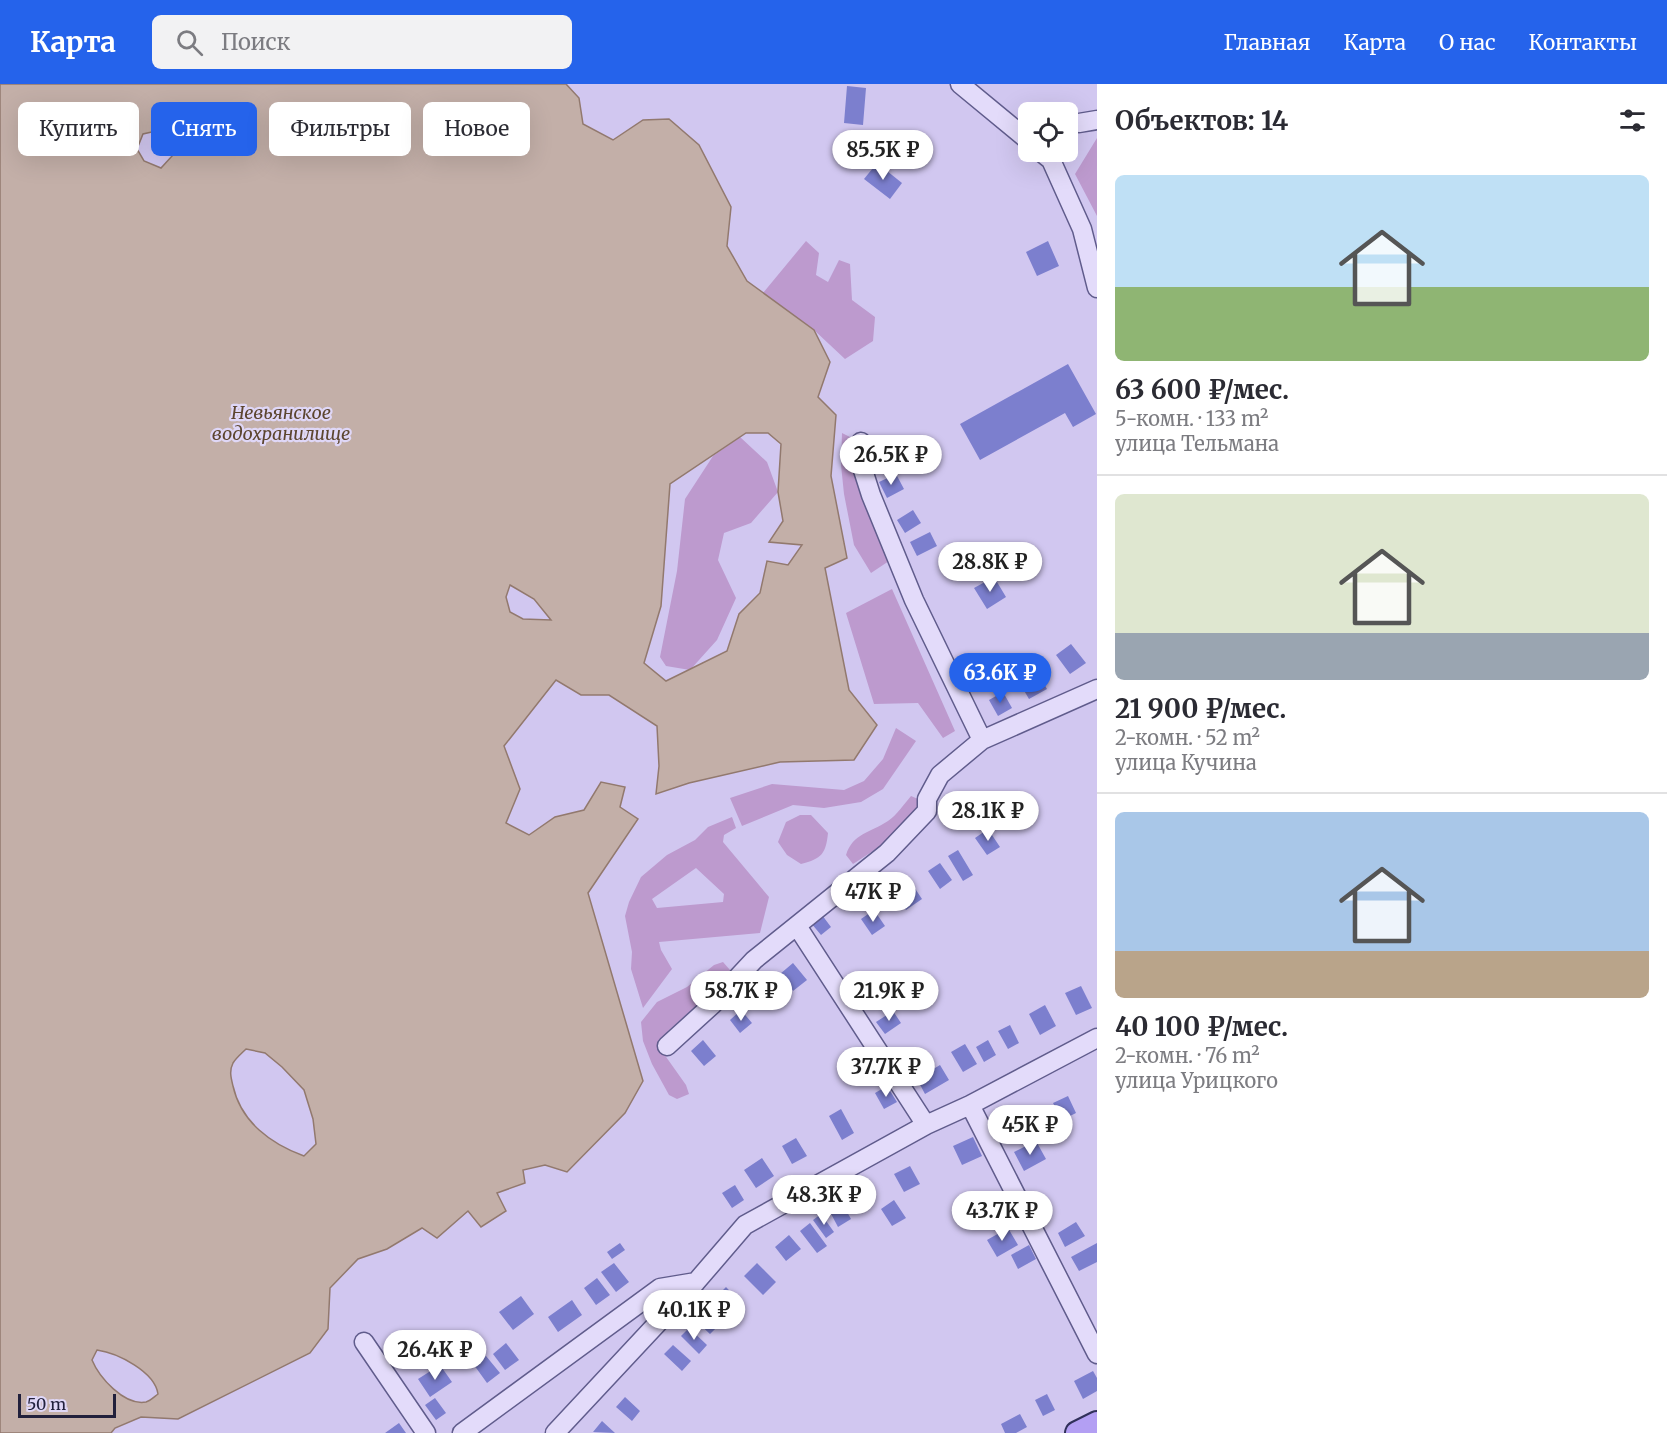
<!DOCTYPE html>
<html lang="ru">
<meta charset="utf-8">
<style>
:root{--surface:#fff;--page:#f2f2f3;--text:#2b2b33;--muted:#7c7c81;--line:#e1e1e2;--accent:#2563eb}
body{margin:0;font-family:Merriweather,serif;background:var(--page);color:var(--text);height:100vh;display:flex;flex-direction:column;font-size:22px;white-space:nowrap}
*{box-sizing:border-box;margin:0}
p{font-size:20px;color:var(--muted)}
.icon{flex:none;width:33px;height:33px;fill:none;stroke:currentColor;stroke-width:2;stroke-linecap:round;stroke-linejoin:round}
.map{position:relative;flex:1;overflow:hidden}
.side{display:flex;flex-direction:column;background:var(--surface);width:570px}
.side>*{flex:none}
.top-card{position:absolute;left:18px;top:18px;width:570px;height:54px;display:flex;gap:12px}
.controls{position:absolute;left:1018px;top:18px;display:grid;gap:12px}
.controls a{display:grid;place-items:center;width:60px;height:60px;border-radius:9px;background:var(--surface);box-shadow:0 6px 24px #0002;font-size:30px}
.scale{position:absolute;left:18px;bottom:15px;width:98px;box-sizing:border-box;padding-left:6px;border:3px solid #21203c;border-top:0;font-size:16px;line-height:21px;white-space:nowrap;color:#21203c;-webkit-text-stroke:4px #dfd7f7;paint-order:stroke}
.price{position:absolute;translate:-50% -51px;padding:0 14px;border-radius:21px;background:#fff;color:#222;font-size:20px;line-height:39px;filter:drop-shadow(0 2px 3px #0008)}
.price::after{content:'';position:absolute;left:50%;top:36px;width:18px;height:14px;margin-left:-9px;background:inherit;clip-path:polygon(0 0,100% 0,50% 100%)}
.price.on{background:var(--accent);color:#fff}
ul{padding:0;list-style:none}
li{display:grid;align-content:center;gap:12px;height:318px;padding:0 18px}
li+li{border-top:2px solid var(--line)}
li span{display:grid;place-items:center;height:186px;border-radius:9px;color:#555}
li>.icon{margin-inline-start:auto}
span .icon{width:108px;height:108px;fill:#fffc;stroke-width:1}
li b{font-size:26px}
h2{display:flex;justify-content:space-between;align-items:center;height:72px;padding:0 18px;font-size:26px}
.tag{padding:0 21px;border-radius:9px;background:var(--surface);box-shadow:0 6px 24px #0002;font-size:21px;line-height:54px}
.tag.on{background:var(--accent);color:#fff}
header{display:flex;align-items:center;gap:36px;box-sizing:border-box;height:84px;padding:0 30px;background:var(--accent);color:#fff}
header strong{font-size:28px}
nav{display:flex;gap:33px;margin-inline-start:auto;font-size:21px}
.search{width:420px;height:54px;background:var(--page);display:flex;align-items:center;gap:15px;box-sizing:border-box;padding:0 21px;border-radius:9px;color:var(--muted);font-size:22px}
main{display:flex;flex:1;min-height:0}
.map>svg:first-child{display:block}
</style>
<header>
<strong>Карта</strong>
<div class="search"><svg class="icon" aria-label="search" viewBox="0 0 24 24"><circle cx="10" cy="10" r="6"/><path d="M15 15l6 6"/></svg>Поиск</div>
<nav><a>Главная</a><a>Карта</a><a>О нас</a><a>Контакты</a></nav>
</header>
<main>
<div class="map">
<svg width="1097" height="1349" viewBox="0 0 1097 1349">
<rect width="100%" height="100%" fill="#d1c7f0"/>
<!-- green -->
<path fill="#bd9ace" fill-rule="evenodd" d="M1097,54V132L1075,90Z
M806,157L819,169L816,191L828,198L839,176L850,180L852,216L875,233L873,257L845,275L814,246L763,209Z
M842,349L854,355L889,477L871,489L854,461L844,410L841,381Z
M740,353L767,378L778,408L751,439L724,449L718,476L736,514L717,556L690,586L666,582L660,573L677,487L685,415L713,372Z
M892,505L955,647L943,654L918,619L874,620L846,529Z
M896,644L916,657L883,705L861,718L824,724L793,721L742,742L730,714L772,700L844,706L864,697L883,675Z
M911,712L925,718L896,752L853,780L846,771C853,749 870,749 888,737C897,731 904,720 911,712Z
M800,731H811L828,749C826,769 822,775 801,780L787,771L778,758L786,738Z
M732,733L736,744L724,751L723,758L769,813L760,849L659,858L661,866L672,885L643,924L631,885L632,868L625,832L629,818L641,793L667,771L695,756L708,743ZM696,784L724,810L723,818L657,824L652,815Z
M723,878L730,886L725,896L668,947L662,959L664,970L686,1001L689,1010L677,1015L669,1011L652,980L643,957L641,938L657,918L687,903L714,881Z"/>
<!-- water -->
<path fill="#c3afa8" stroke="#92796e" stroke-width="1.5" fill-rule="evenodd" d="M0,0H566L579,14L583,40L613,56L643,36L669,35L699,61L731,123L727,162L747,197L814,246L830,278L818,313L836,331L831,392L847,474L825,484L849,606L877,641L854,676L780,678L689,699L656,710L659,682L657,642L609,611H581L556,596L504,662L520,705L506,739L529,751L555,733L584,726L601,698L625,703L620,723L638,735L588,809L643,997L625,1029L567,1088L545,1081L523,1086L525,1099L497,1109L506,1127L481,1143L468,1127L437,1154L422,1144L387,1165L358,1175L330,1204L328,1245L310,1269L178,1335L141,1333L115,1344L111,1349H0ZM156,47L175,58L173,71L161,84L144,77L137,65L143,50ZM746,349H768L781,360L778,408L783,437L769,458L802,461L788,481L767,477L760,509L739,530L727,567L666,597L644,579L661,522L670,400ZM510,501L534,515L551,536L523,535L510,528L506,513ZM246,965L265,969L282,983L304,1006L313,1035L316,1060L304,1072C271,1060 241,1038 233,1002C231,994 229,987 233,979C236,974 242,969 246,965ZM97,1266C118,1269 155,1288 158,1310C154,1313 150,1317 146,1318C124,1322 99,1293 92,1276Z"/>
<!-- building -->
<path fill="#7c7fce" d="M847,2L866,4L863,41L844,39Z
M877,79L902,99L890,115L864,95Z
M1048,157L1059,182L1037,192L1026,168Z
M1068,280L1096,330L1073,343L1065,329L980,376L960,340Z
M896,390L904,405L887,414L879,398Z
M913,426L921,439L905,449L897,436Z
M930,448L937,462L917,472L910,458Z
M994,493L1006,513L987,525L974,504Z
M1071,560L1086,579L1070,590L1056,571Z
M1034,583L1047,605L1029,615L1016,593Z
M1003,608L1012,624L998,632L989,616Z
M988,745L1000,763L987,771L975,754Z
M958,766L973,791L963,797L948,772Z
M940,779L952,796L940,805L928,787Z
M912,800L922,815L906,826L896,811Z
M874,826L885,842L872,851L861,835Z
M822,831L831,843L821,851L811,839Z
M793,879L807,896L793,907L780,890Z
M874,897L883,911L866,923L857,909Z
M1081,902L1092,924L1076,931L1065,909Z
M1045,921L1056,942L1040,951L1029,930Z
M741,926L752,939L740,949L730,936Z
M893,927L901,939L885,950L876,938Z
M1010,941L1019,959L1008,965L998,947Z
M703,956L716,972L704,982L691,967Z
M988,956L996,971L984,978L976,963Z
M965,960L977,980L963,988L951,968Z
M940,981L949,996L925,1010L917,995Z
M887,1002L897,1018L884,1025L875,1009Z
M1068,1012L1076,1029L1062,1036L1053,1019Z
M1039,1023L1046,1037L1033,1044L1026,1030Z
M841,1025L854,1049L842,1056L829,1032Z
M973,1053L982,1072L962,1081L953,1062Z
M796,1054L807,1072L792,1080L782,1062Z
M1036,1057L1046,1075L1024,1087L1014,1068Z
M762,1074L774,1092L756,1104L744,1086Z
M910,1082L920,1100L904,1108L894,1090Z
M735,1101L744,1116L732,1124L722,1109Z
M894,1116L906,1134L892,1142L881,1125Z
M842,1119L851,1135L838,1143L829,1126Z
M821,1130L834,1148L826,1154L813,1136Z
M1076,1138L1085,1152L1065,1163L1058,1149Z
M810,1139L827,1162L817,1169L800,1147Z
M1008,1144L1018,1161L997,1173L987,1156Z
M789,1151L801,1165L786,1177L775,1163Z
M620,1159L625,1166L612,1175L607,1168Z
M1097,1159V1178L1079,1187L1071,1173Z
M1029,1161L1036,1175L1018,1185L1011,1171Z
M614,1179L629,1198L616,1208L601,1188Z
M757,1179L776,1198L763,1211L744,1192Z
M597,1194L610,1211L596,1221L584,1204Z
M726,1203L742,1220L728,1233L712,1217Z
M521,1212L534,1230L513,1246L499,1228Z
M572,1216L582,1231L558,1248L548,1233Z
M705,1225L720,1240L710,1250L695,1236Z
M689,1244L707,1261L699,1270L681,1252Z
M506,1259L519,1276L505,1286L493,1270Z
M673,1261L691,1277L682,1287L664,1270Z
M486,1272L500,1289L487,1299L474,1281Z
M440,1281L452,1298L430,1313L418,1295Z
M1093,1287L1097,1294V1307L1083,1315L1074,1297Z
M1047,1310L1055,1326L1043,1332L1035,1316Z
M625,1313L640,1327L632,1337L616,1323Z
M435,1314L446,1329L436,1336L425,1321Z
M1020,1330L1027,1343L1016,1349H1005L1001,1340Z
M602,1337L615,1349L593,1348Z
M399,1339L406,1349H385Z"/>
<g fill="none" stroke-linecap="round" stroke-linejoin="round">
<!-- minor casing -->
<g stroke="#605c8c" stroke-width="21">
<path id="minor" d="M960,0L1029,57
M1079,39L1097,36
M1041,68L1051,76L1082,145L1097,204
M861,358L863,386L871,411L914,516L982,656
M797,842L926,1041
M667,962L712,921L754,876L887,769L927,727V715L940,691L982,656L1097,605
M970,1021L1097,1270
M364,1258L426,1349
M462,1349L660,1204L696,1198
M555,1349L696,1198L745,1141L926,1041L970,1021L1097,954"/>
</g>
<!-- major casing -->
<g stroke="#30305a" stroke-width="26">
<path id="major" d="M1077,1349L1097,1339"/>
</g>
<!-- minor -->
<use href="#minor" stroke="#e3dbfa" stroke-width="18"/>
<!-- major -->
<use href="#major" stroke="#b39ff3" stroke-width="22"/>
</g>
<g text-anchor="middle" dominant-baseline="central" stroke-width="4.5" stroke-linejoin="round" paint-order="stroke">
<!-- water labels -->
<g font-size="18" font-style="italic" fill="#5c452f" stroke="#dfd7f7">
<text x="281" y="328">Невьянское<tspan x="281" dy="21">водохранилище</tspan></text>
</g>
</g>
</svg>
<div class="controls">
<a><svg class="icon" aria-label="locate" viewBox="0 0 24 24"><circle cx="12" cy="12" r="6"/><path d="M12 2v4M12 18v4M2 12h4M18 12h4"/></svg></a>
</div>
<div class="scale">50 m</div>
<b class="price" style="left:883px;top:97px">85.5K ₽</b>
<b class="price" style="left:891px;top:402px">26.5K ₽</b>
<b class="price" style="left:990px;top:509px">28.8K ₽</b>
<b class="price on" style="left:1000px;top:620px">63.6K ₽</b>
<b class="price" style="left:988px;top:758px">28.1K ₽</b>
<b class="price" style="left:873px;top:839px">47K ₽</b>
<b class="price" style="left:741px;top:938px">58.7K ₽</b>
<b class="price" style="left:889px;top:938px">21.9K ₽</b>
<b class="price" style="left:886px;top:1014px">37.7K ₽</b>
<b class="price" style="left:1030px;top:1072px">45K ₽</b>
<b class="price" style="left:824px;top:1142px">48.3K ₽</b>
<b class="price" style="left:1002px;top:1158px">43.7K ₽</b>
<b class="price" style="left:694px;top:1257px">40.1K ₽</b>
<b class="price" style="left:435px;top:1297px">26.4K ₽</b>
<div class="top-card">
<a class="tag">Купить</a>
<a class="tag on">Снять</a>
<a class="tag">Фильтры</a>
<a class="tag">Новое</a>
</div>
</div>
<section class="side">
<h2>Объектов: 14<svg class="icon" aria-label="filters" viewBox="0 0 24 24"><path d="M4 7h16M4 17h16"/><circle cx="9" cy="7" r="2"/><circle cx="15" cy="17" r="2"/></svg></h2>
<ul>
<li><span style="background:linear-gradient(#bfe0f5 60%,#8fb573 0)"><svg class="icon" aria-label="home" viewBox="0 0 24 24"><path d="M3 11l9-7 9 7M6 9v11h12V9"/></svg></span><div><b>63 600 ₽/мес.</b><p>5-комн. · 133 m²</p><p>улица Тельмана</p></div></li>
<li><span style="background:linear-gradient(#dfe7d0 75%,#9aa5b1 0)"><svg class="icon" aria-label="home" viewBox="0 0 24 24"><path d="M3 11l9-7 9 7M6 9v11h12V9"/></svg></span><div><b>21 900 ₽/мес.</b><p>2-комн. · 52 m²</p><p>улица Кучина</p></div></li>
<li><span style="background:linear-gradient(#a9c7e8 75%,#b9a48a 0)"><svg class="icon" aria-label="home" viewBox="0 0 24 24"><path d="M3 11l9-7 9 7M6 9v11h12V9"/></svg></span><div><b>40 100 ₽/мес.</b><p>2-комн. · 76 m²</p><p>улица Урицкого</p></div></li>
</ul>
</section>
</main>
